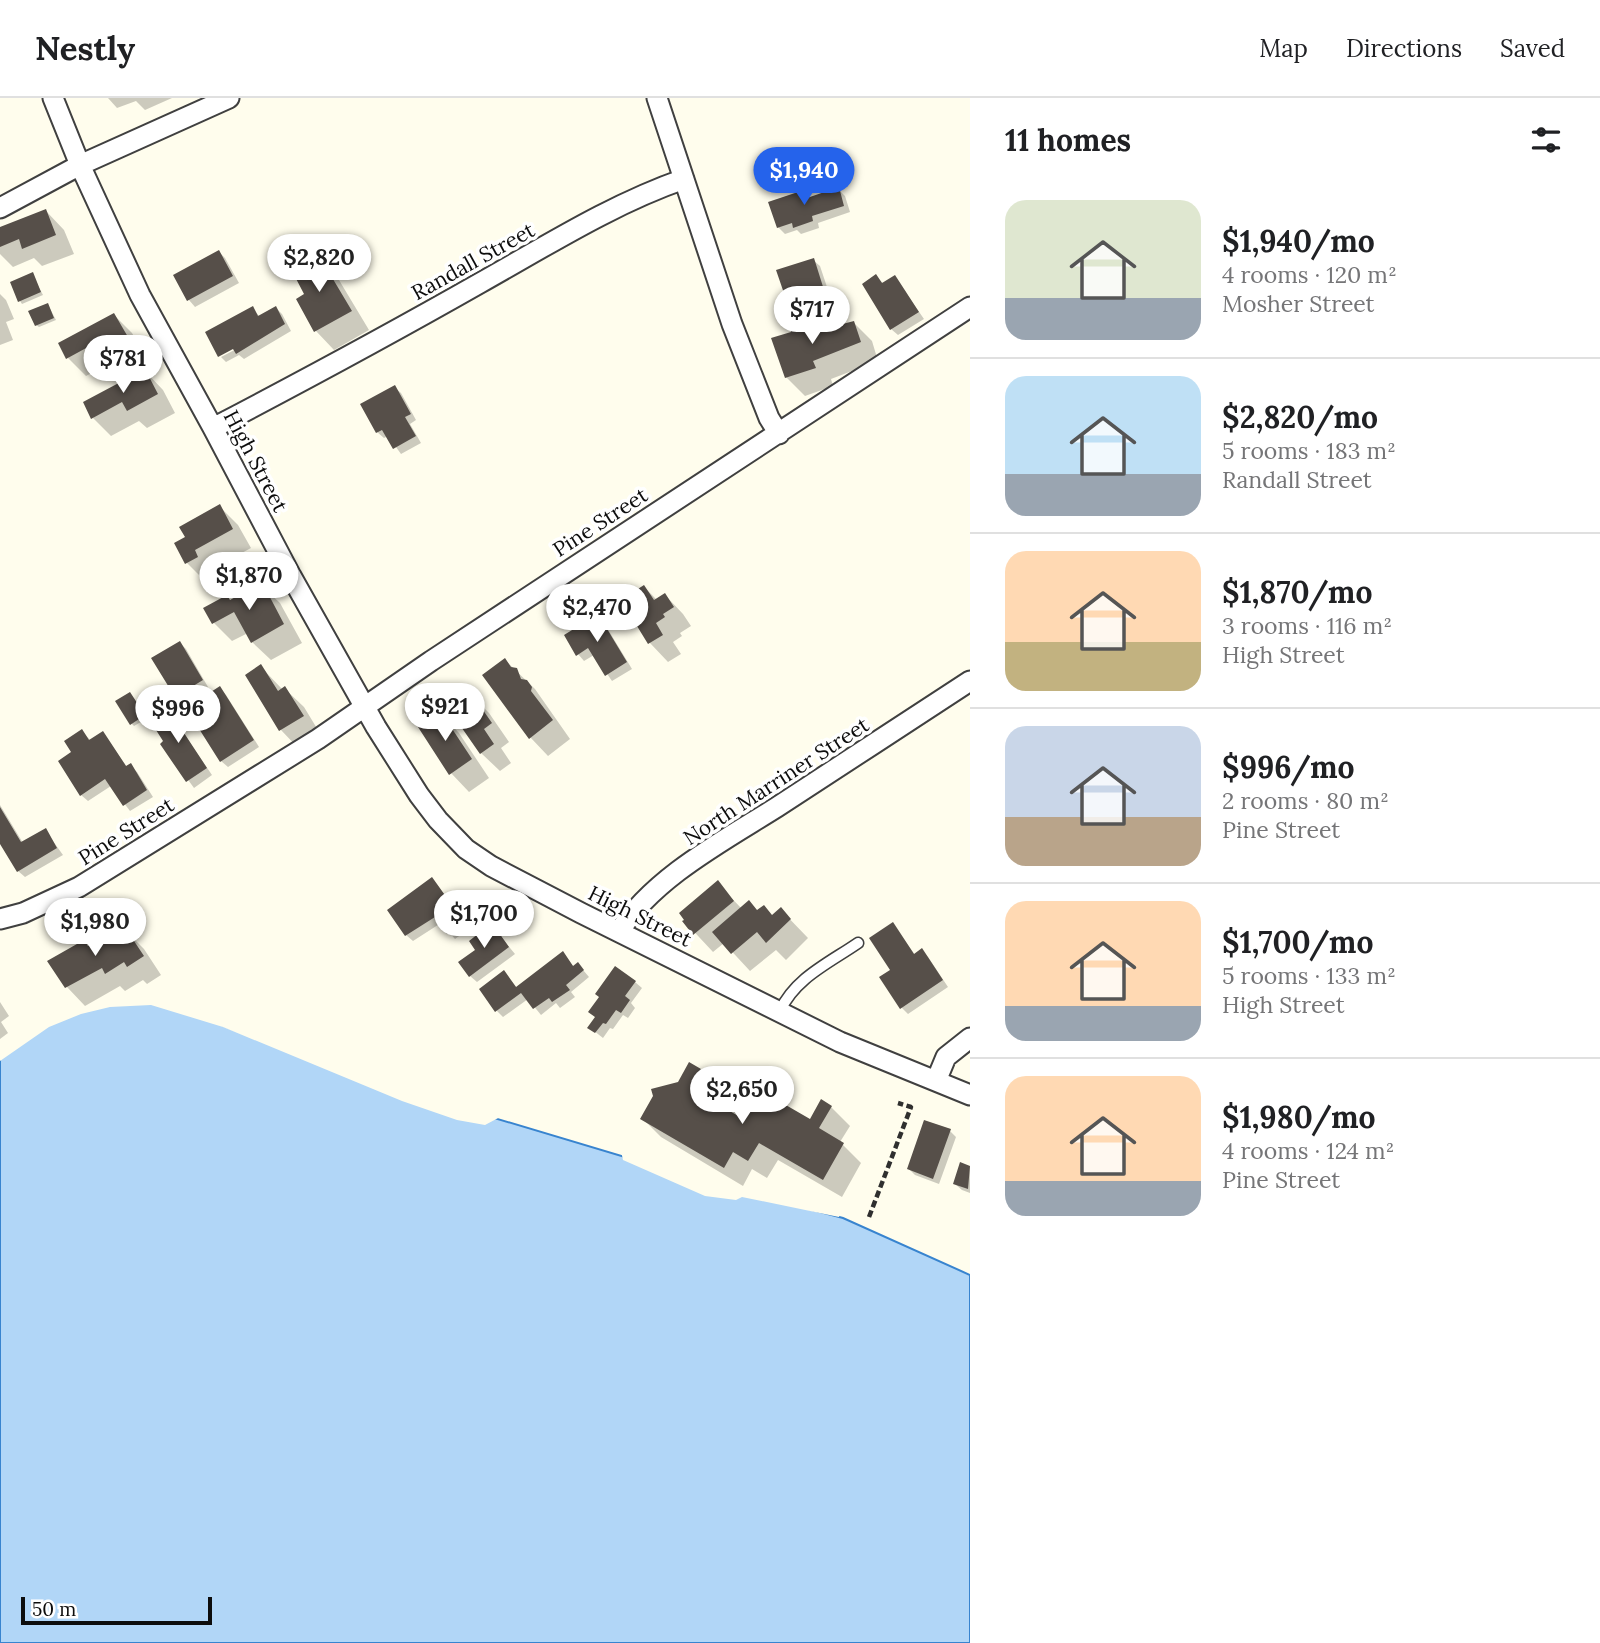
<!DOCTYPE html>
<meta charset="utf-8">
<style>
:root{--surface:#fff;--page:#f6f6f6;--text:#202124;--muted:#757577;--line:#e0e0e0;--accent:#2563eb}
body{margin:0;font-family:Lora,serif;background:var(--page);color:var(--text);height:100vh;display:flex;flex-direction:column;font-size:26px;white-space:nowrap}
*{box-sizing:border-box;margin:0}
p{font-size:23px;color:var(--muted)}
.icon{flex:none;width:38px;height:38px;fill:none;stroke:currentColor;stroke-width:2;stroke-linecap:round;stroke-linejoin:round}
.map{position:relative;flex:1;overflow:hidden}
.details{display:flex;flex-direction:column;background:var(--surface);width:630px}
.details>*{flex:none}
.scale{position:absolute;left:21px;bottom:18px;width:191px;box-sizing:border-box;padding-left:7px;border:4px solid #0d0d0d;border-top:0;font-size:19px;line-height:24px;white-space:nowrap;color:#0d0d0d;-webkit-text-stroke:5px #fff;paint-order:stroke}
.price{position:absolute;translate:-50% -60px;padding:0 16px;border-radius:24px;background:#fff;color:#222;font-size:23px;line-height:46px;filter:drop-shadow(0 2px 4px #0008)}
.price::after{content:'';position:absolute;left:50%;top:42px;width:21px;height:16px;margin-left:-10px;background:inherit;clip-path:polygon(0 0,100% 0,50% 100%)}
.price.selected{background:var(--accent);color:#fff}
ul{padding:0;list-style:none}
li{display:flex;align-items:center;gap:21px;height:175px;padding:0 35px}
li+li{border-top:2px solid var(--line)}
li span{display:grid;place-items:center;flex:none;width:196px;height:140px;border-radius:21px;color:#555}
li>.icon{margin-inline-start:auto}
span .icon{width:84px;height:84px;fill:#fffc;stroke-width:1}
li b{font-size:30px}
h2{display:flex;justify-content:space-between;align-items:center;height:84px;padding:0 35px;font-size:30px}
header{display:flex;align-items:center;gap:42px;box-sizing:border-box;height:98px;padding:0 35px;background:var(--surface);border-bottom:2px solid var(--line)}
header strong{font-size:33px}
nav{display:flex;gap:38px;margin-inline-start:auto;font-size:24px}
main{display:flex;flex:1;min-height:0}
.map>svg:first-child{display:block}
</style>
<header>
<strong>Nestly</strong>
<nav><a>Map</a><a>Directions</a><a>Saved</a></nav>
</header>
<main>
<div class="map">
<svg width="970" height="1545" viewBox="0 0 970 1545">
<rect width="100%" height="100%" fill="#fffded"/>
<!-- water -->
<path fill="#b1d6f7" stroke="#3884cf" stroke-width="2" d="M146,897L344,975L725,1089L843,1120L970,1177V1545H0V955L61,913Z"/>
<!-- pier -->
<path fill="#fffded" d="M146,893L256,930L345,971L502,1018L485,1027L457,1022L402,1003L223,929L151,907L110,909L81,916L49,929L0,963V950L60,910L96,894Z
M621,1053L726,1086L840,1116L839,1119L742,1099L736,1102L705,1098L623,1062Z"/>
<!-- shadow -->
<path fill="#0003" d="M108,0H172L145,12L136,3L117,10Z
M838,91L845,98L850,114L818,125L819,130L801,136L797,132L785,136L778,129L801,95L807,102Z
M46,113L64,132L74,156L42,168L34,160L13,169L0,156V131Z
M219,154L225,160L239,185L195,209L189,202L176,178Z
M318,159L336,177L369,232L334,252L316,233L298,201L307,197Z
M813,162L820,168L830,198L795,209L788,203Z
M32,176L43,197L22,206L20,203Z
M876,179L884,186L895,179L924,221L898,237L891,231Z
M0,196L6,202L14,221L6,224L13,242L0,247Z
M48,207L56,222L39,229L36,227Z
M252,210L260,219L276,210L282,216L291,233L244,261L239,257L226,264L221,259L242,248Z
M114,217L132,235L145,258L113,275L105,268L86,278L68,260Z
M853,224L872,243L878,263L831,281L833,288L805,298L786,279L803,234L811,232L814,235Z
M145,273L163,292L175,315L147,330L139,323L111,338L93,320Z
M394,289L401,295L416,322L410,326L421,345L401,356L388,338L384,340L377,334Z
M220,409L238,427L251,450L212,471L215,478L205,483L187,465V440Z
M261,487L280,505L302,545L271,562L252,544L248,535L232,543L214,525L231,503Z
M644,489L657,502L665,497L683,516L691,528L680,535L682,538L673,544L681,556L668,564L650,545L623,503Z
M597,518L604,525L632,571L612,583L594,557L584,563L578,556Z
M180,545L186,551L208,589L183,605L176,598L153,561Z
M505,562L535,591L570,641L548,658L530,639Z
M261,569L283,592L285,591L304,609L321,637L299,651L281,632L247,577Z
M220,591L226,597L259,649L228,669L221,663L207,621Z
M471,597L489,615L509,644L501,650L511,665L500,673L481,655L458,606Z
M132,599L146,621L134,628L132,626Z
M167,611L212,677L194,690L162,646L166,644Z
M441,616L459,635L489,680L469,694L451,675Z
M82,633L91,643L103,635L127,669L130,668L137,674L153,699L130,713L111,688L88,703L81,697L73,655Z
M0,707L23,745L45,732L63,757L25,779L18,773L0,743Z
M717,785L742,811L773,819L781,812L808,840L786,862L776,852L750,873L724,845L713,854L685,824Z
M438,788L469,831L455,841L441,825L413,843L406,837Z
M893,826L915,857L922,853L928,859L948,889L908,916L902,910L892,873Z
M492,828L515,856L477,884L470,878L477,852Z
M126,833L144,851L161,877L147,886L143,882L125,893L120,888L85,908L67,889L50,863L89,849L106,838L111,843Z
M563,856L574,869L578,866L589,879L571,894L575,899L560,910L556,905L541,917L528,901L503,919L497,913L504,874L517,890Z
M635,884L642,890L631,905L635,910L628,920L623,917L613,931L610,930L603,940L589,929L596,920L600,899Z
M0,904L9,918L1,924L8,935L0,941Z
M700,972L718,991L711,1004L740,1021L757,993L751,987L766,981L784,1000L780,1006L810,1024L822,1004L831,1009L850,1028L840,1044L861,1065L842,1099L778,1062L767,1080L752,1071L743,1088L661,1039L643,1021L679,985Z
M950,1033L956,1039L939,1086L915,1077L909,1071Z
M962,1067L970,1069V1095L962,1092L955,1086Z"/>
<!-- building -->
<path fill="#564f49" d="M839,89L844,108L812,118L813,123L793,130L792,125L777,130L768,104L801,93L804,101Z
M46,111L56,137L22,151L19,141L0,149V129Z
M219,152L233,178L187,203L173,177Z
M318,156L352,213L314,234L296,201L304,196L291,171Z
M814,160L824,192L787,204L776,172Z
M33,174L41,194L18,204L10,184Z
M876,176L882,185L895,177L919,214L890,232L862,186Z
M48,205L54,220L35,228L28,213Z
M253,208L258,218L276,208L285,226L236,256L233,251L218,259L205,234Z
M114,215L128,239L93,258L88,249L66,261L58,245Z
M854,223L861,244L813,263L816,270L785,280L771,240L791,234V230L799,228L803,232L811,230L812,234Z
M145,271L158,296L127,313L122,304L91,321L83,304Z
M395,287L411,316L405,319L416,338L393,351L382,332L376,335L360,306Z
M220,406L233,431L195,452L198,459L185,466L174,445L185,439L179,429Z
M262,484L284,526L251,545L234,514L212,526L203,510L227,497L230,502Z
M644,487L654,502L665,495L674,509L663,516L665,519L656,525L663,537L648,546L621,502Z
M598,516L627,564L605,578L588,550L576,558L564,537Z
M180,543L203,582L175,599L151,560Z
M505,560L511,569L517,570L521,581L527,582L532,589L531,593L553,622L529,641L482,577Z
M261,566L278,593L285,588L304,618L279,633L245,577Z
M220,588L254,642L220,664L196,626L204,621L194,605Z
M130,594L145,617L130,627L115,603Z
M471,595L492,625L484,631L494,646L480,656L448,610L451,608L448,603L453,599L457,604Z
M167,609L207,670L186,684L160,646L163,643L149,621Z
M441,614L472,661L449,677L418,629Z
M82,631L89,642L103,633L126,668L131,665L147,692L123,708L105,681L80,698L58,663L71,654L64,643Z
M0,709L21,744L46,730L57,750L17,774L0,746Z
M432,779L464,824L447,836L435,819L405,838L387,812Z
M718,782L734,803L693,837L682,823L684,822L679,815Z
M749,802L757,812L764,807L772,817L781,809L791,821L766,845L757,834L731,856L712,834Z
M893,824L914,856L922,850L943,882L900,911L879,879L890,872L869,840Z
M492,825L509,849L469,879L458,864L475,852L469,843Z
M126,831L144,858L127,869L124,864L105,876L102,870L65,890L47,863L84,842L88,848L106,836L109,842Z
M563,853L573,868L578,864L584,872L566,887L570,892L552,904L549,900L533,911L521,895L495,914L479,891L504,872L516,889Z
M615,868L636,883L625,898L630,902L621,915L616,912L606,926L603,925L595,935L587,930L595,919L588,914L599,899L595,896Z
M689,964L701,971L690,990L740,1019L756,991L749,987L757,974L767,980L760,992L810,1021L821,1001L832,1008L819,1030L844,1045L823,1082L759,1045L748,1063L733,1054L724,1070L640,1021L653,998L651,991L678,984Z
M924,1022L951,1031L933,1081L907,1071Z
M960,1064L970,1068L968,1091L953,1086Z"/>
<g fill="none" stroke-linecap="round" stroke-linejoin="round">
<!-- service casing -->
<g stroke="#404040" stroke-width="13">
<path id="service" d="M780,913C795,880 829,865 858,845"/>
</g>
<!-- minor casing -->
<g stroke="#404040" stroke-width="23">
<path id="minor" d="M53,0L80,67L140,197L213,330L291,478L376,629L419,697L438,722L466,751L491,768L581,815L840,944L970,997
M657,0L732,226L769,320L779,336
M0,110L80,67L229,0
M213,330C303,283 392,235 480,185C546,148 612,106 684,81
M0,821L23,815L79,789L318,641L431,563L970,209
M619,834C653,780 723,743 777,709C841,667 906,625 970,583
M936,983L946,959L970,940"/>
</g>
<!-- path -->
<path stroke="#2f2f2f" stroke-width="4.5" stroke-dasharray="7 3.5" stroke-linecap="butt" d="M869,1119L911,1009L898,1005"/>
<!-- service -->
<use href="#service" stroke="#fff" stroke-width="10"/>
<!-- minor -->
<use href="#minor" stroke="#fff" stroke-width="19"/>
</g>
<g text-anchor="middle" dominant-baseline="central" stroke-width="7" stroke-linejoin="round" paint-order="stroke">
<!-- street labels -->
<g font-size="21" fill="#0d0d0d" stroke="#fff">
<text transform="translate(473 163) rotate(-29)">Randall Street</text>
<text transform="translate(256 363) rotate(62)">High Street</text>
<text transform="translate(600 424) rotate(-33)">Pine Street</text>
<text transform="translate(776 683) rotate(-33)">North Marriner Street</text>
<text transform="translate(126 733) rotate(-32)">Pine Street</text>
<text transform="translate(640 818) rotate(26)">High Street</text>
</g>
</g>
</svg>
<div class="scale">50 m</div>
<b class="price selected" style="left:804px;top:109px">$1,940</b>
<b class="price" style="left:319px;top:196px">$2,820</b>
<b class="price" style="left:812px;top:248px">$717</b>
<b class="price" style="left:123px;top:297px">$781</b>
<b class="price" style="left:249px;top:514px">$1,870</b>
<b class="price" style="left:597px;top:546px">$2,470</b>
<b class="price" style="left:445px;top:645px">$921</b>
<b class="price" style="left:178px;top:647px">$996</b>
<b class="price" style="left:484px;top:852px">$1,700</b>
<b class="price" style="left:95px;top:860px">$1,980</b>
<b class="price" style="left:742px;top:1028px">$2,650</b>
</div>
<section class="details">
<h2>11 homes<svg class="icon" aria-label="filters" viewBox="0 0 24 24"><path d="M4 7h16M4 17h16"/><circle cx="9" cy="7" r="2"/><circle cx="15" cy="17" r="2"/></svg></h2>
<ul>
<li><span style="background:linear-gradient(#dfe7d0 70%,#9aa5b1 0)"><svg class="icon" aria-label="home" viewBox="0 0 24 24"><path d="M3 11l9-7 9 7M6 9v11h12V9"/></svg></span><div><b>$1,940/mo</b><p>4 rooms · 120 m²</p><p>Mosher Street</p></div></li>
<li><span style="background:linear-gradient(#bfe0f5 70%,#9aa5b1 0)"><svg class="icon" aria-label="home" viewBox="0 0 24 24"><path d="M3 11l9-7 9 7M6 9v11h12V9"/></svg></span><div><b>$2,820/mo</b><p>5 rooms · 183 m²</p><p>Randall Street</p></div></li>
<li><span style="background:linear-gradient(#ffd9b3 65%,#c2b280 0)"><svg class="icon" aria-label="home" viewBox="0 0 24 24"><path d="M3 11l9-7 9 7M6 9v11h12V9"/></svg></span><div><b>$1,870/mo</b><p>3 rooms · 116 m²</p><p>High Street</p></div></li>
<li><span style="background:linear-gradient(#c9d6e8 65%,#b9a48a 0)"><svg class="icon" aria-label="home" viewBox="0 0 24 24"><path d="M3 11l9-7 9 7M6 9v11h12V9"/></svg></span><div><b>$996/mo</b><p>2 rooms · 80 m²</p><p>Pine Street</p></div></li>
<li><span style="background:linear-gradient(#ffd9b3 75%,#9aa5b1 0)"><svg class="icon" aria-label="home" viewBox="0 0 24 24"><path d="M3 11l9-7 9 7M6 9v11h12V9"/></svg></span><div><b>$1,700/mo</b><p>5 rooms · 133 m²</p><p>High Street</p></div></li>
<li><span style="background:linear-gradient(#ffd9b3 75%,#9aa5b1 0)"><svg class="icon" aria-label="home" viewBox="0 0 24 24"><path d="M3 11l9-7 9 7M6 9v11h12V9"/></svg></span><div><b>$1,980/mo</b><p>4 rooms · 124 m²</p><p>Pine Street</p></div></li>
</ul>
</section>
</main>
